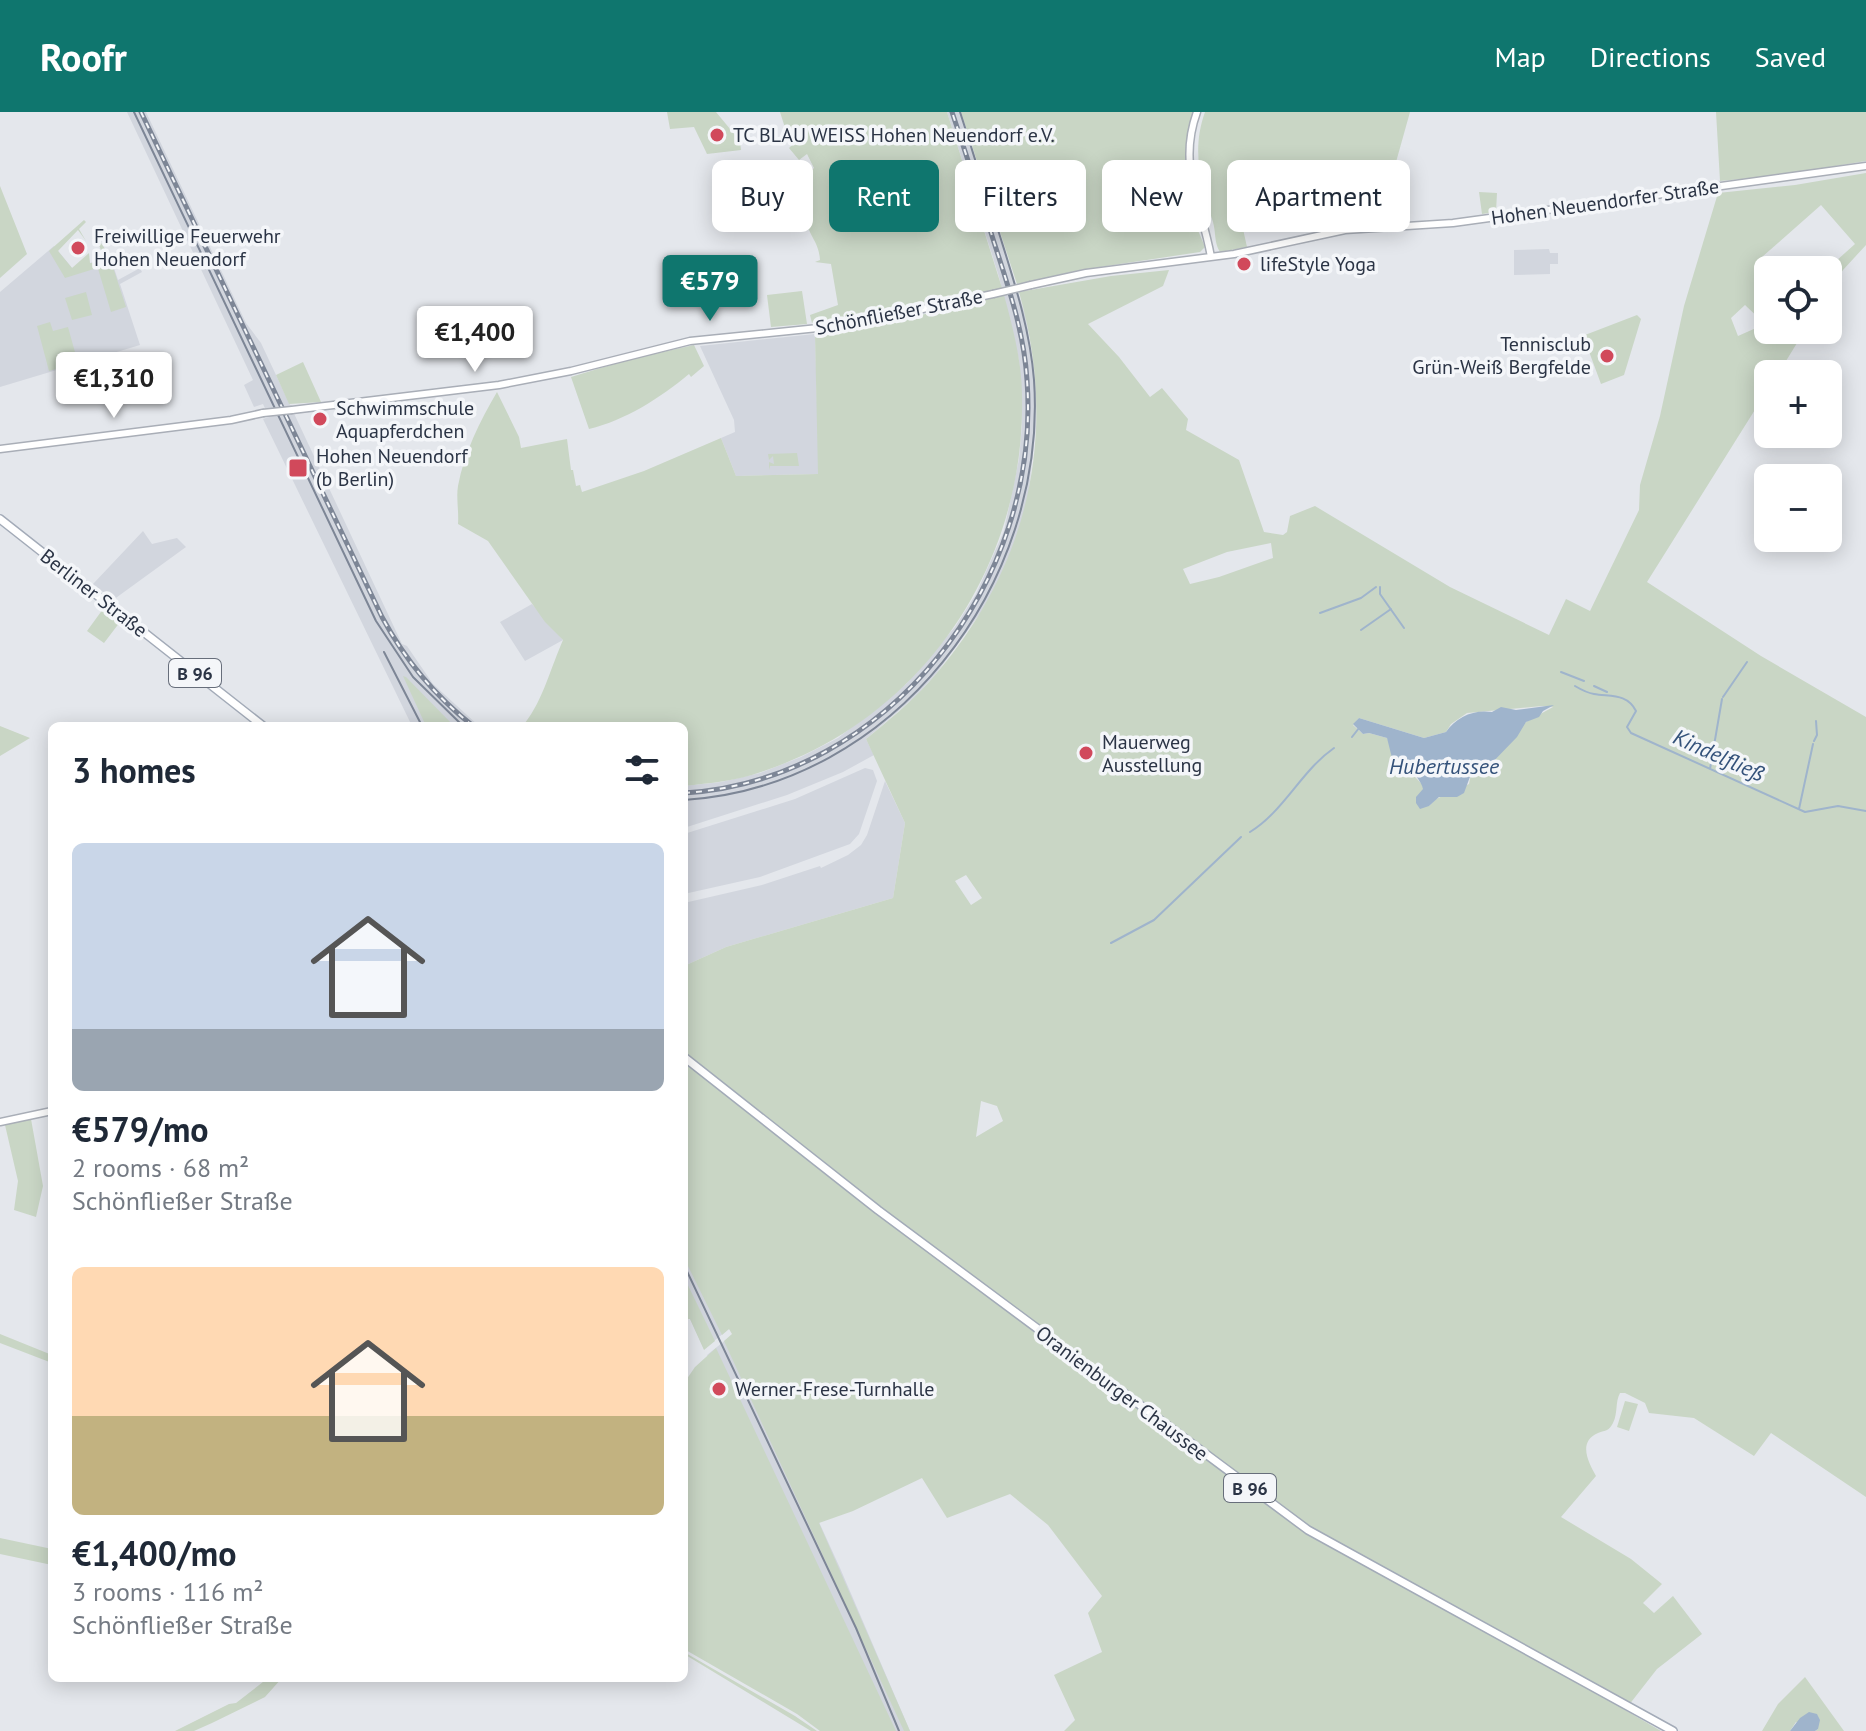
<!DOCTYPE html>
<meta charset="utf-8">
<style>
:root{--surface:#fff;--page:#f6f6f7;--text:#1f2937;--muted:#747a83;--accent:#0f766e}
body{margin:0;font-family:"PT Sans",sans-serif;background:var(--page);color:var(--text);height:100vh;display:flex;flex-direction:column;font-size:30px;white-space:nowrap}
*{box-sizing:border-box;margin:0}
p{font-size:26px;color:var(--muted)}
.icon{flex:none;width:44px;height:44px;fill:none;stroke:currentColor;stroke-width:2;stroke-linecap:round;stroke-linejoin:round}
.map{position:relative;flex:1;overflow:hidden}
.drawer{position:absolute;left:48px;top:610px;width:640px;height:960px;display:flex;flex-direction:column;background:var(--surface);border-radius:12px;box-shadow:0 4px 20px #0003}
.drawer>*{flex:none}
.top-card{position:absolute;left:712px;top:48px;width:760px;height:72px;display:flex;gap:16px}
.tools{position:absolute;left:1754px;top:144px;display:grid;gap:16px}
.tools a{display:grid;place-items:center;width:88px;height:88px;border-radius:12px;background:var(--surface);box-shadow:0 4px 20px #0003;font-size:40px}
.price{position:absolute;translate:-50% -68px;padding:0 18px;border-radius:8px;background:#fff;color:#222;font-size:26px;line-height:52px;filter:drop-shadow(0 2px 4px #0008)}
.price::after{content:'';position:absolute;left:50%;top:48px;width:24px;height:18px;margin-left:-12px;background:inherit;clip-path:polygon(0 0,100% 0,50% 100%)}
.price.on{background:var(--accent);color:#fff}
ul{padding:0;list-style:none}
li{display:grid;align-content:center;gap:16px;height:424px;padding:0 24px}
li span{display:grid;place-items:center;height:248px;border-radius:12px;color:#555}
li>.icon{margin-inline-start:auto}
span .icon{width:144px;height:144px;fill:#fffc;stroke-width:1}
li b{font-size:34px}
h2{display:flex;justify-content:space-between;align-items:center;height:96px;padding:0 24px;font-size:34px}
.chip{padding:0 28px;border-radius:12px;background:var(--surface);box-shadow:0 4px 20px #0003;font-size:28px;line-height:72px}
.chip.on{background:var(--accent);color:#fff}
header{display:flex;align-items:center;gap:48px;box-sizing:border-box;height:112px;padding:0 40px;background:var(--accent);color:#fff}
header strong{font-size:38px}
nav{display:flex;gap:44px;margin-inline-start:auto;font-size:28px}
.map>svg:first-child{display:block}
</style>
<header>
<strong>Roofr</strong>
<nav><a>Map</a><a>Directions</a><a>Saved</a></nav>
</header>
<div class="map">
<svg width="1866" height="1619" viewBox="0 0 1866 1619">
<rect width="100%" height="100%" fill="#e4e7ec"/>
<!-- built -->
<path fill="#d2d6de" d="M127,0H146L246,211L261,231L402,532L407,534L433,572L479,614H412L263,307L269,305L263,292L254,295L244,273L253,268Z
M947,0H961L1026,205L1037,282L1036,314L1028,386L1018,423L1007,452L987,492L936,562L916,584L866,627L874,643L843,660L787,683L687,715L684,705V674L721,670L760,661L801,645L838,626L906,572L955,515L976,482L1004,419L1019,347L1022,313L1019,248L999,165Z
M54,134L73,157L110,144L118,168L140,156L142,160L120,172L140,233L0,275V180Z
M1549,137L1550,141H1558V152H1550V162L1514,163V138Z
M815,222L819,362L736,364L721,326L735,320L734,308L700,234Z
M143,419L152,432L177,426L186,435L113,488L93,472Z
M532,492L563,528L525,549L500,510Z
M865,656L873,658L877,669L859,722L850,732L760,765L684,782V722L795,687Z
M885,669L905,711L893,786L726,835L684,854V791L762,773L820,754L821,756L848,743L861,733L867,723Z
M684,1122L730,1216L704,1237L690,1207H686Z
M733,1222L840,1456L910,1619H884L707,1243Z"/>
<!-- green -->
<path fill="#c9d6c5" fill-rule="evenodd" d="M667,0H716L740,29L741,38L707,42L694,15L670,17Z
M780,0H947L1002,176L884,201L812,211L810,203L838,193L831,152L815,150L820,148C819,134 814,129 809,118C802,102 804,88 793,75L814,56L807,42L799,48L789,36L796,29L794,21L786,19Z
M961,0H1194L1185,46L1193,96L1192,104L1205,135L1200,140L1080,158L1017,172Z
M1205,0H1410L1391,68L1368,110L1335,115L1288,73C1279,107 1281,111 1243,117L1247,135L1220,140C1214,131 1216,120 1213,110C1201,72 1191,39 1205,0Z
M1716,0H1866V49L1773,64L1720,69Z
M1866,61V133L1843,158L1828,182V158H1826L1855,132L1821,93L1762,145L1774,158H1768V218H1805L1778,262H1768V277L1647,470L1761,544L1866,605V1385L1771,1321L1754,1344L1694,1306L1649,1301L1645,1291L1625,1281H1620C1615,1290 1618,1301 1613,1311C1609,1319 1606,1318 1598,1321C1577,1330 1589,1351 1596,1364L1561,1405L1631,1447L1662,1472L1643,1491L1654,1501L1673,1484L1702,1522L1657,1557L1625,1598L1661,1619H1064L1075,1608L1054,1563L1102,1540L1088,1501L1102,1484L1048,1413L1010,1382L947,1406L922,1366L853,1399L819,1411L910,1619H904L724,1229L732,1222L729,1217L722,1223L684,1146V854L726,835L893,786L905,711L866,627C888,609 910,591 929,570C1028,459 1060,323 1019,180L1111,164L1169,158L1163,174L1088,212L1119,245L1150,285L1162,276L1188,307L1186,318L1239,348L1264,420L1283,423L1287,420L1290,404L1315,394L1450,475L1549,523L1566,487L1590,499L1639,398L1640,373L1660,304L1684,194L1718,81L1795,73ZM1745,193L1765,212L1738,224L1731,206ZM1271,431L1273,446L1219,465L1190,472L1183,457L1227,440ZM1542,594L1553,595L1526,610L1488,655L1471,662L1469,672L1436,687L1429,694L1422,672L1413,663L1412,656L1398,648L1387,626L1369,621L1363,622L1353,613L1359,606L1424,626L1446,620L1451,612L1467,601ZM966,763L982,786L971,793L955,769ZM981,989L997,994L1003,1009L976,1025Z
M0,74L27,142L0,166Z
M1479,80L1497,81L1496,100L1482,102Z
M84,108L86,110L79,117L86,129L78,118L58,139L72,156L89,141L90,151H93L94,157L65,166L49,139Z
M94,121L110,144L105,147L110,146L126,195L111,200L96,150L104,147L97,127H92Z
M802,179L807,212L771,215L767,183Z
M86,180L92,203L72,208L65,186Z
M1004,183C1013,216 1022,250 1022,284C1026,452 923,607 761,660C737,669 710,671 684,674V614H527L525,611C543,588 551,555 563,528L545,510L488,429L458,412C459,400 456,386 458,374C464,341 480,309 497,280L519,325L521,336L567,327L571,358H573L576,374L580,373L582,380L644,359L721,326L736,364L818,362L815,223L917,204Z
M1637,203L1641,207L1624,263L1601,272L1584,226L1585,223Z
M50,210L53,219L68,215L78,251L49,259L37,214Z
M694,233L704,254L691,265L689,262C660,286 626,308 589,317L571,265L627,248Z
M303,250L321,290L289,292L276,263Z
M797,341L799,354H770L769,358V350L774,352L773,344L769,348L768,342Z
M103,497L120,510L104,531L87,519Z
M403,564L406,565L454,614H426Z
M0,614L30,626L0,644Z
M31,1007L43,1074L36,1105L14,1098L18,1069L5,1013Z
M684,1165L715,1229L704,1238L690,1207H686Z
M0,1222L52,1243V1251L0,1231Z
M716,1236L896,1619H820L797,1602L684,1537V1271L695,1255Z
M1625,1289L1638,1292L1629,1319L1617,1315Z
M0,1426L52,1437V1453L0,1442Z
M684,1540L795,1604L817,1619H811L684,1542Z
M1805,1565L1844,1619H1815L1818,1617L1796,1610L1790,1619H1762L1778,1592Z
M268,1566H282L265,1585L212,1611L194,1619H175L229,1592L236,1591Z"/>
<!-- water -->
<path fill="#9fb4cc" d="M1554,593L1543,599L1539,605L1526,610L1517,625L1488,655L1471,662L1464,681L1457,685H1439L1429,694L1420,697L1416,691V685L1423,677C1421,668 1414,664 1412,655L1392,646L1387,626L1369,621L1363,622L1353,612L1359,606L1424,626L1446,620C1456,605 1474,597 1492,600L1501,595L1516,598Z
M1809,1600L1817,1602L1820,1608L1818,1617L1815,1619H1790L1800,1606Z"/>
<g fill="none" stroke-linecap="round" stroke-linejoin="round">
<!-- stream -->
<path stroke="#9fb4cc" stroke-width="2" d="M1380,475V482L1404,516
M1320,501L1361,486L1376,475
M1361,518L1391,497
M1561,560L1584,569
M1575,574C1580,577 1588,581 1594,582C1610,585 1627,581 1636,599L1627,615L1631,621L1805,700L1838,694L1866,699
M1594,574L1607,580
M1723,585L1747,550
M1352,625L1359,616
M1814,629L1817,623L1816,609
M1710,657L1722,587
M1799,697L1813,632
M1250,720C1284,699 1301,659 1334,636
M1111,831L1154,808L1241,725"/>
<!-- secondary casing -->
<g stroke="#a9aeb7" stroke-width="9">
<path id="secondary" d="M1197,0C1177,55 1202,93 1211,145
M1031,173L1086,161L1234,142L1345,118L1453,111L1866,54
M292,298L499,273L571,259L690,229L847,213L993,182
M0,337L231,308L263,301
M0,1010L52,999"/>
</g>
<!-- primary casing -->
<g stroke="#a3abb8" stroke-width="10">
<path id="primary" d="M0,407L263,614
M684,945L878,1098L1308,1418L1673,1619"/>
</g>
<!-- secondary -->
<use href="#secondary" stroke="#fff" stroke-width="6"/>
<!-- primary -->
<use href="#primary" stroke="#fff" stroke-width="7"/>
<!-- tram -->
<path stroke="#7d8696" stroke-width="2" d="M134,0L376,509L413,565L463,614
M384,540L422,614
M684,688C894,675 1048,472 1034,268C1030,217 1014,169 999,121C985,81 973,40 960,0
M684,1153L856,1516L899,1619"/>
<!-- rail casing -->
<g stroke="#7d8696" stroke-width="5">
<path id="rail" d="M141,0L382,505C405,548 435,584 473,614
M684,681C889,668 1042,469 1027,268C1024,219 1008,174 993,127C980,85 966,42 952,0"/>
</g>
<!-- rail -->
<use href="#rail" stroke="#f4f6f9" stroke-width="2" stroke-dasharray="6" stroke-linecap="butt"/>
<!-- secondary-bridge casing -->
<g stroke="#a9aeb7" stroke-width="9" stroke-linecap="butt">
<path id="secondary-bridge" d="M993,182L1031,173
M263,301L292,298"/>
</g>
<!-- secondary-bridge -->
<use href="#secondary-bridge" stroke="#fff" stroke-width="6"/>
</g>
<!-- markers -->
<g fill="#d1495b" stroke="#f4f6f9" stroke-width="3">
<circle cx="717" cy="23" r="8"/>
<circle cx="78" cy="136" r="8"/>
<circle cx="1244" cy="152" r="8"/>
<circle cx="1607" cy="244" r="8"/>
<circle cx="320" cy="307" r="8"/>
<rect x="288" y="346" width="20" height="20" rx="4"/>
<circle cx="1086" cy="641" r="8"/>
<circle cx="719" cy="1277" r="8"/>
</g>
<g text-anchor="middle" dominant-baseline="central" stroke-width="7" stroke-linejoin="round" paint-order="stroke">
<!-- shield labels -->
<g fill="#f4f6f9" stroke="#676e7b" stroke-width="2">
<rect x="169" y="547" width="52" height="28" rx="6"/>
<rect x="1224" y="1362" width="52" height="28" rx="6"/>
</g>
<g font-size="18" font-weight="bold" fill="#2b3445">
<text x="195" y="561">B 96</text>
<text x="1250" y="1376">B 96</text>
</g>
<!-- poi labels -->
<g font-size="20" fill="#2b3445" stroke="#f4f6f9" text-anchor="start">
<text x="733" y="23">TC BLAU WEISS Hohen Neuendorf e.V.</text>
<text x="94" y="124">Freiwillige Feuerwehr<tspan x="94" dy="23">Hohen Neuendorf</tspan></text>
<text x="1260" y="152">lifeStyle Yoga</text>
<text x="1591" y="232" text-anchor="end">Tennisclub<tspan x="1591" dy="23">Grün-Weiß Bergfelde</tspan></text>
<text x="336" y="296">Schwimmschule<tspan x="336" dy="23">Aquapferdchen</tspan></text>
<text x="316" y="344">Hohen Neuendorf<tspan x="316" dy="23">(b Berlin)</tspan></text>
<text x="1102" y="630">Mauerweg<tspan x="1102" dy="23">Ausstellung</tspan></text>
<text x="735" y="1277">Werner-Frese-Turnhalle</text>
</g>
<!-- street labels -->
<g font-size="20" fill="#2b3445" stroke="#f4f6f9">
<text transform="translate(1605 90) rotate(-8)">Hohen Neuendorfer Straße</text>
<text transform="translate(899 200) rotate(-11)">Schönfließer Straße</text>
<text transform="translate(94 481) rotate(38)">Berliner Straße</text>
<text transform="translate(1122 1281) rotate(37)">Oranienburger Chaussee</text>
</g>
<!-- water labels -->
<g font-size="22" font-style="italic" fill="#34527a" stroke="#f4f6f9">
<text transform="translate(1719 643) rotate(24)">Kindelfließ</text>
<text x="1444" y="654">Hubertussee</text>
</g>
</g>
</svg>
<div class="tools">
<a><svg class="icon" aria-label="locate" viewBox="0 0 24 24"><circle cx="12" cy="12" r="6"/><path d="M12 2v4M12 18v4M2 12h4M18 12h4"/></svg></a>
<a>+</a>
<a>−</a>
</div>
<b class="price on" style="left:710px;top:211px">€579</b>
<b class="price" style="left:475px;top:262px">€1,400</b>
<b class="price" style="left:114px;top:308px">€1,310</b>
<div class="top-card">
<a class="chip">Buy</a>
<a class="chip on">Rent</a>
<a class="chip">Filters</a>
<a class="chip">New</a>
<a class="chip">Apartment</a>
</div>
<section class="drawer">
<h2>3 homes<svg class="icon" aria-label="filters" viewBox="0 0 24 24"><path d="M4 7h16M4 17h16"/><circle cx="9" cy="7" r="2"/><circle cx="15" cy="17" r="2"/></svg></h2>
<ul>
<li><span style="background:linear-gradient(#c9d6e8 75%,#9aa5b1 0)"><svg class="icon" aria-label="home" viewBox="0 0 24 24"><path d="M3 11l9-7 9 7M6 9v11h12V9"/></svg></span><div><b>€579/mo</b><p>2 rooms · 68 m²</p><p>Schönfließer Straße</p></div></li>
<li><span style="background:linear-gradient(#ffd9b3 60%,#c2b280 0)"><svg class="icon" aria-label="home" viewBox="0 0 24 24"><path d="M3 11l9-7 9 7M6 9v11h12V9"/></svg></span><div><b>€1,400/mo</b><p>3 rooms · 116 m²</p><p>Schönfließer Straße</p></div></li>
</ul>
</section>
</div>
